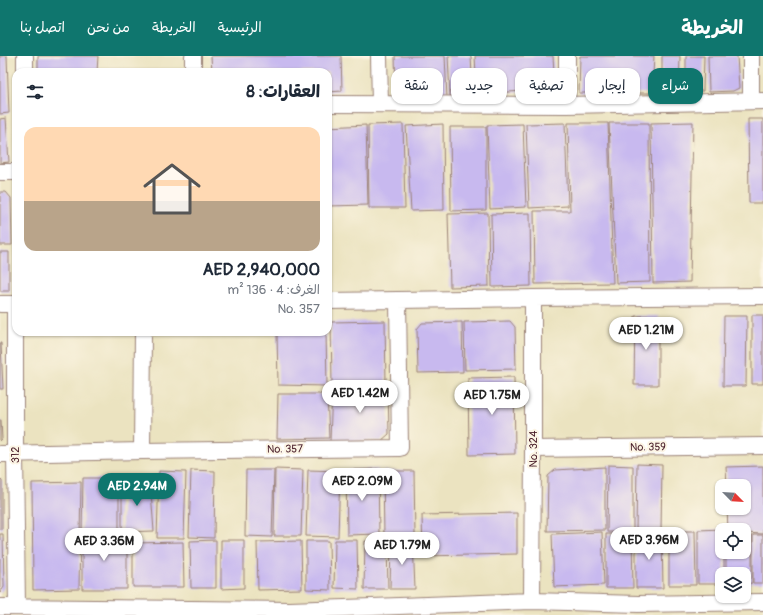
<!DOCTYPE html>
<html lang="ar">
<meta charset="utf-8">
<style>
:root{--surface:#fff;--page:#f6f6f7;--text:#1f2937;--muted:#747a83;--accent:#0f766e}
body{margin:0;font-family:Pangolin,"Playpen Sans Arabic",sans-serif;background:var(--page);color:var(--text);direction:rtl;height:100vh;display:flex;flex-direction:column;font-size:15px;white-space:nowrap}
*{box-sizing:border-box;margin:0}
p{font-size:13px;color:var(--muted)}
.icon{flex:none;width:22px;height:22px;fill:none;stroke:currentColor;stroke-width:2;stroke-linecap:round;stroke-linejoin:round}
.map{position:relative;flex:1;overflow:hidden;direction:ltr}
.sheet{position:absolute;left:12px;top:12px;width:320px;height:268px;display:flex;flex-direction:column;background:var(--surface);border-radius:12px;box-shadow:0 1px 3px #0004;direction:rtl}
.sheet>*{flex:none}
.guide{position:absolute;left:344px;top:12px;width:359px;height:36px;direction:rtl;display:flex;gap:8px}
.needle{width:26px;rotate:114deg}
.controls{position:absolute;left:715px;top:423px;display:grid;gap:8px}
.controls a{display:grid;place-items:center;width:36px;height:36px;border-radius:8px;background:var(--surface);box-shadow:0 1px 3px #0004;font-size:20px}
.price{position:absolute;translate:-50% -34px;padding:0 9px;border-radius:14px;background:#fff;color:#222;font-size:13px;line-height:26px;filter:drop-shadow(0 1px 2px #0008)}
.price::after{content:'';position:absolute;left:50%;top:24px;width:12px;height:9px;margin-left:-6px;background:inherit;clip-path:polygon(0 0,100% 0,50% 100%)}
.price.on{background:var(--accent);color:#fff}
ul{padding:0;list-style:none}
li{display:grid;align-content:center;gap:8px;height:212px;padding:0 12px}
li span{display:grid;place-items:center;height:124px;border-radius:12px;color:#555}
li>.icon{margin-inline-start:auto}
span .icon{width:72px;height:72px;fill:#fffc;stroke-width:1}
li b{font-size:17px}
h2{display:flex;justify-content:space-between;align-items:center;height:48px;padding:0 12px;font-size:17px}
.chip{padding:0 14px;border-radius:12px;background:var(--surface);box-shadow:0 1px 3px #0004;font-size:14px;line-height:36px}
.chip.on{background:var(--accent);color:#fff}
header{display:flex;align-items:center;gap:24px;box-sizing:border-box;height:56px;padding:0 20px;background:var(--accent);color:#fff}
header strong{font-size:19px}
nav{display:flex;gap:22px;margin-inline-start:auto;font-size:14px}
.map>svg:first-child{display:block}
</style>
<header>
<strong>الخريطة</strong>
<nav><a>الرئيسية</a><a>الخريطة</a><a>من نحن</a><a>اتصل بنا</a></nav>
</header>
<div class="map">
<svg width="763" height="559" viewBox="0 0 763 559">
<rect width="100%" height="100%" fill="#fcf5e5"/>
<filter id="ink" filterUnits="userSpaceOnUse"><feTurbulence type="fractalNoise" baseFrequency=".025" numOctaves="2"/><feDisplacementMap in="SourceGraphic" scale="8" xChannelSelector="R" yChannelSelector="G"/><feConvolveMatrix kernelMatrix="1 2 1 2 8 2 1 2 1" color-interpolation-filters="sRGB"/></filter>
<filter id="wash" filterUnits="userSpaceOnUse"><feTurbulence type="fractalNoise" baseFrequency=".012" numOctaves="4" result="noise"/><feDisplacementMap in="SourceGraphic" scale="16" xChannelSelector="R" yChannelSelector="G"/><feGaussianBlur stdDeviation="0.9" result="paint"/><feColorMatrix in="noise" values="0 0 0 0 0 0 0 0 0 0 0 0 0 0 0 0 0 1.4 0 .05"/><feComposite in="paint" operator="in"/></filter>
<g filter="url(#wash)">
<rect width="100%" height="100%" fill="#ebe3c0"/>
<g id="blocks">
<!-- building -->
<path fill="#c8b9ef" d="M0,0H7L9,57L0,58Z
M38,0H98L97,16H38Z
M211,0H341L342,35L328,36V16H212Z
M395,0H445L447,42L403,41L396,36Z
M448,0H471L473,39L450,40Z
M475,0H553L555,33L477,38Z
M580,0H654L652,37H579Z
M662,0H680L679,36H662Z
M686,0H704L703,35H686Z
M708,0H737L739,32L733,35L709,36Z
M6,62L9,106L0,107V63Z
M748,63H763V147H749Z
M693,66L690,226L653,227L651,67Z
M565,67L568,150L529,152L526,68Z
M568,67H608L613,227L535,228L534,155H570Z
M609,67H649L650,226L616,227Z
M403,68L405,152H369L368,69Z
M443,68L444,154L411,155L406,70Z
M523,68L526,151L490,153L487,69Z
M366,69L368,149L328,150V71Z
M450,71H486V154L451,155Z
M0,136H6L11,142L12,189H0Z
M488,157L489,230L450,231L448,158Z
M530,157L531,230L492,231L491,158Z
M0,196H9V235H0Z
M752,259H763V328H752Z
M635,260H658V329H634Z
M724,260H747L746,330H723Z
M385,265L386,328L332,329L331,266Z
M510,265L515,271L516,313L465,314L464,266Z
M462,266L463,316L418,317L417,273L422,267Z
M277,276H326L327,330L278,329Z
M0,287H1L3,333H0Z
M514,321L515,398L469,399L468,322Z
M332,331H388L389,378L381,385H330Z
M278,338H327L329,382L277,383Z
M0,364H1L2,383L0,385Z
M637,408L662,409L661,475H636Z
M608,409L633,410V476H607Z
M763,410V478L744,477V474H728L727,452H744V430H727L726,411Z
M605,411V474L547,475L548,420L555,414Z
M275,413L303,414L301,480H274Z
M378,413L379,478L347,479L346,414Z
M191,414L215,415L214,482L189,481Z
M246,414H274L272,481L245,480Z
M308,414L340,415L338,481L306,480Z
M159,415L186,416L184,482H157Z
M383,415H414L415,480H384Z
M83,422H119V478H82Z
M0,423L2,425V473H0Z
M150,423L154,475L122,476V426Z
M81,426L79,533L33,534L32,427Z
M517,457V498L423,500L422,459Z
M722,473V496H724V518H722V528H698V474Z
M669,475H695L696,529H669Z
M602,476L604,529L554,531L552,478Z
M0,478H3L4,531L0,537Z
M606,478H632L633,532H606Z
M636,478H662L663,532H636Z
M82,479H127V533H82Z
M753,479H763V527H753Z
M744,480H752V527L744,528V518H726V496H744Z
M216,484V532H191L190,485Z
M221,484H244V532L221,533Z
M335,484H357L358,533L334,532Z
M301,485L302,533L258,534L257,486Z
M306,485H329L330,534L306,533Z
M365,485H387L388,533H364Z
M391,485H413L415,533H390Z
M183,486L184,531H133V487Z"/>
</g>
</g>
<g filter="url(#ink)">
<use href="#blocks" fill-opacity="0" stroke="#9a8176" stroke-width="1"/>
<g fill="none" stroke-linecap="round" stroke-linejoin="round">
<!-- minor casing -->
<g stroke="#9a8176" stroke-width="18">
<path id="minor" d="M25,0V16
M193,0V16
M379,0L380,48
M567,0V49
M751,45V0
M328,48L567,49L763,45
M0,116H16
M328,245L398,244L533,242L763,240
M0,248H16
M15,248V398L17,550
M143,276L142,395L400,392L398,244
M533,393L763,390
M0,398L142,395
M532,545L533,393V242
M0,551L290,554L532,545L638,548L763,546"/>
</g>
<!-- minor -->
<use href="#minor" stroke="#fff" stroke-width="16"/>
</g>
</g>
<g text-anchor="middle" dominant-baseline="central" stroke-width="4" stroke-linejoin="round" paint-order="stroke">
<!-- street labels -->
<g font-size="11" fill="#4a1f2b" stroke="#fcf5e5">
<text transform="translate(648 391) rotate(-1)">No. 359</text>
<text transform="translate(285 393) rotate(-1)">No. 357</text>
<text transform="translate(533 393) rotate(-90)">No. 324</text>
<text transform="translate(15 399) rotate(-90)">312</text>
</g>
</g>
</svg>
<div class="controls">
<a><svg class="needle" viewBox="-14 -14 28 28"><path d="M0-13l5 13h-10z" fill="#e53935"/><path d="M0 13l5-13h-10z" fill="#747a83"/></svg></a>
<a><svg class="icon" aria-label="locate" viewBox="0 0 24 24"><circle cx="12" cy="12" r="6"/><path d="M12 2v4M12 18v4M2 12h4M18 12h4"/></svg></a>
<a><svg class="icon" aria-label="layers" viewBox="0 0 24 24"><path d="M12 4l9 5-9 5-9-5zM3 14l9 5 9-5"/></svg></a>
</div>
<b class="price" style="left:646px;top:295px">AED 1.21M</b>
<b class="price" style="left:360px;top:358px">AED 1.42M</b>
<b class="price" style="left:492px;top:360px">AED 1.75M</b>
<b class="price" style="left:362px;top:446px">AED 2.09M</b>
<b class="price on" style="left:137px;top:451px">AED 2.94M</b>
<b class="price" style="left:649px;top:505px">AED 3.96M</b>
<b class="price" style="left:104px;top:506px">AED 3.36M</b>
<b class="price" style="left:402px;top:510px">AED 1.79M</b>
<div class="guide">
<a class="chip on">شراء</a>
<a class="chip">إيجار</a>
<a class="chip">تصفية</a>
<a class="chip">جديد</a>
<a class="chip">شقة</a>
</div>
<section class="sheet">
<h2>العقارات: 8<svg class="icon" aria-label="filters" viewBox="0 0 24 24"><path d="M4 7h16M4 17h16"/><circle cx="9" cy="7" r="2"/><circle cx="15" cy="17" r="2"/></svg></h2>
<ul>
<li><span style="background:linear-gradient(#ffd9b3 60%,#b9a48a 0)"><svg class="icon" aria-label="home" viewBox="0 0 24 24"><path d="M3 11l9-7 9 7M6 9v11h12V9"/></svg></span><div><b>AED 2,940,000</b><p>الغرف: 4 · 136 m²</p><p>No. 357</p></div></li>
</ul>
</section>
</div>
